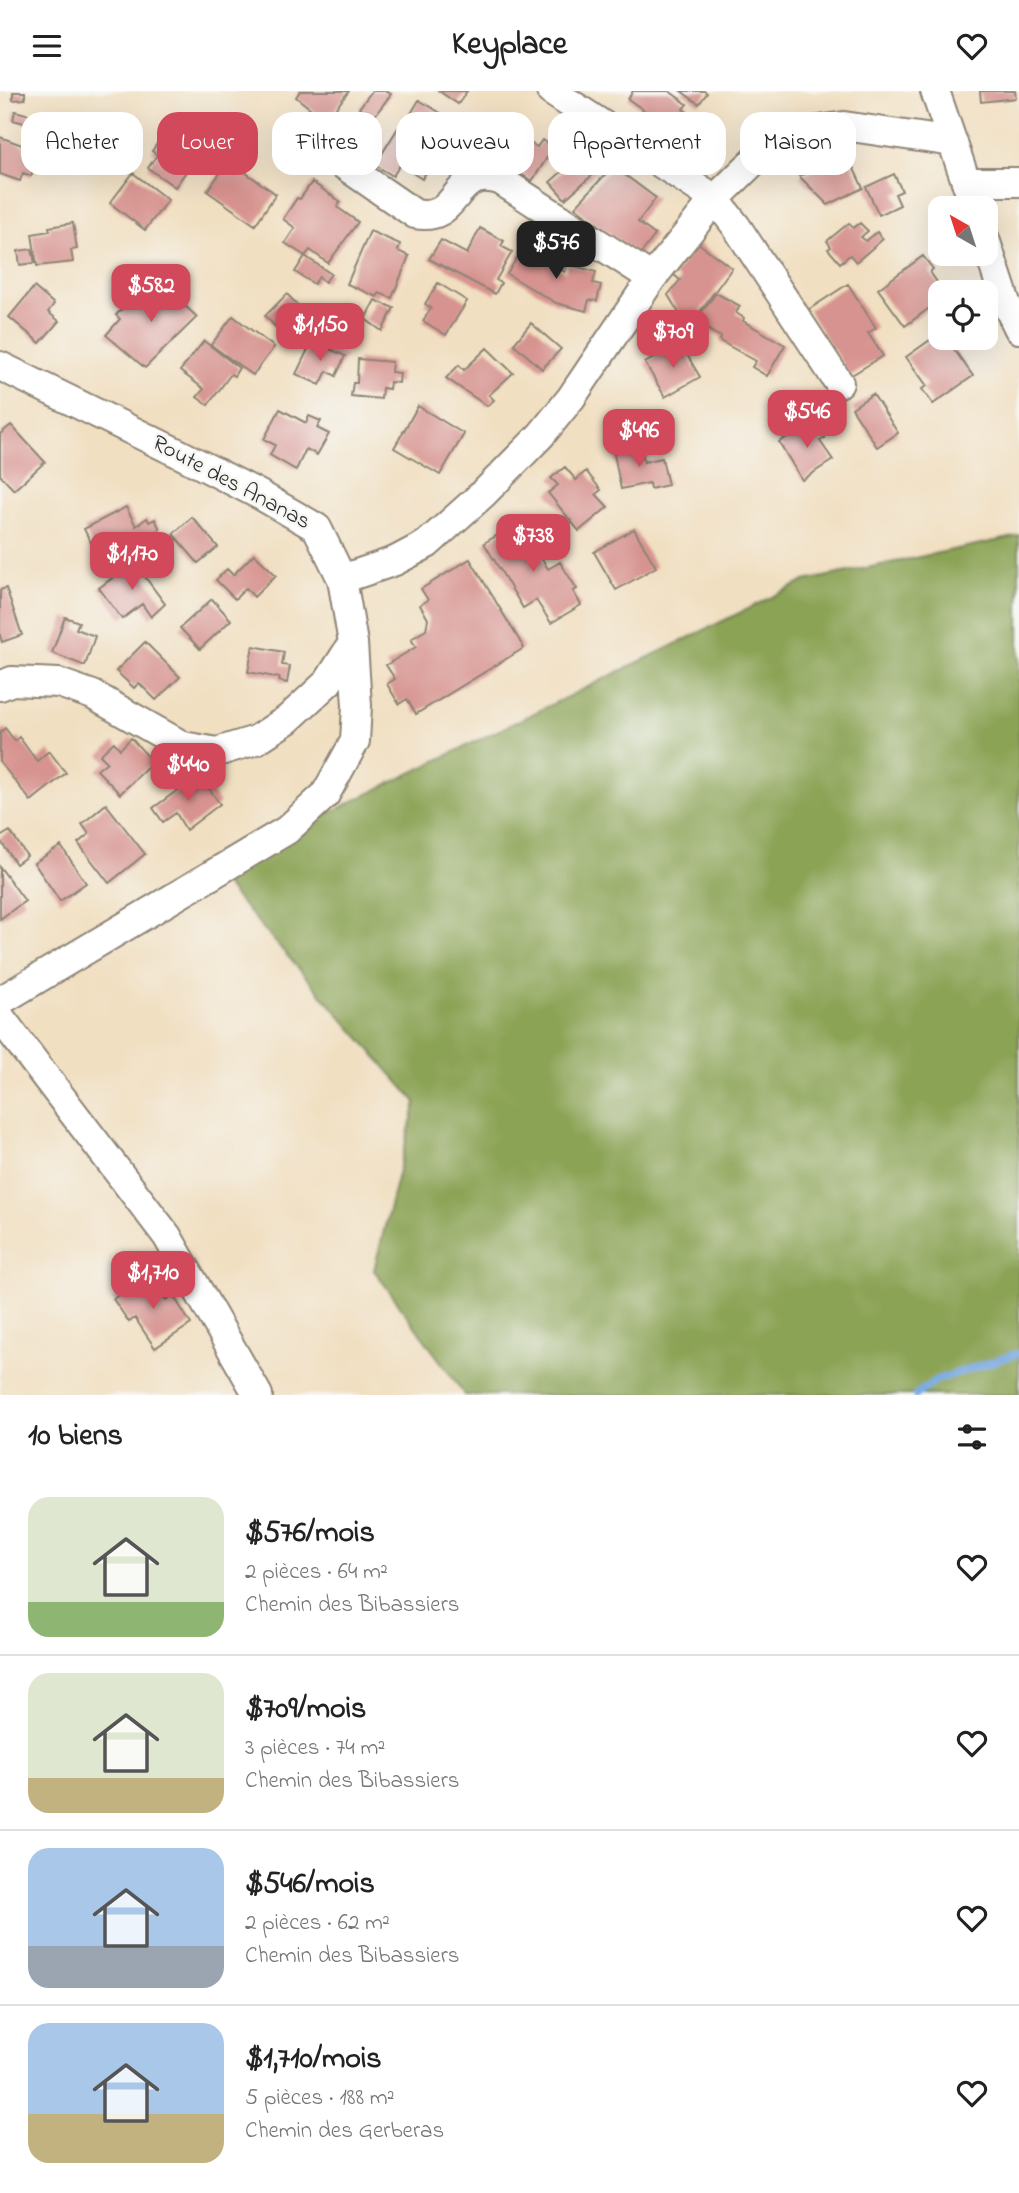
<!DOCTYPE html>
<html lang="fr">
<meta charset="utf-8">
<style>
:root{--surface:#fff;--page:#f2f2f2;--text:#222;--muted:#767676;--line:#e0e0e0;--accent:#d1495b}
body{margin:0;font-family:"Indie Flower",sans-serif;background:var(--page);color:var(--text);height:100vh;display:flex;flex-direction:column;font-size:26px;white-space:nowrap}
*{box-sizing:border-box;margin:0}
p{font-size:23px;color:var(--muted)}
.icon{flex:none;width:38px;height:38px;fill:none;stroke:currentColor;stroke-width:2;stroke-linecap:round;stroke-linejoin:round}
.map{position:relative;height:1304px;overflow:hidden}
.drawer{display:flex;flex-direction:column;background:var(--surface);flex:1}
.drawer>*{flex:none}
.banner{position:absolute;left:21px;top:21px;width:978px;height:63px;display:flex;gap:14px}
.needle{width:46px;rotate:321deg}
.buttons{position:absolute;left:928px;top:105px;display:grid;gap:14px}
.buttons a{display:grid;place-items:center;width:70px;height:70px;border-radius:14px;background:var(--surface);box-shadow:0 7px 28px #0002;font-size:35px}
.price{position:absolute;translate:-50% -60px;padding:0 16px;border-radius:14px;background:var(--accent);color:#fff;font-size:23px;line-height:46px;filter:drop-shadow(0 2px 4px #0008)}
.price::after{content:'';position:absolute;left:50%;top:42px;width:21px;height:16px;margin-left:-10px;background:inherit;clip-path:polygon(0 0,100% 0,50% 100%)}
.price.current{background:#222;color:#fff}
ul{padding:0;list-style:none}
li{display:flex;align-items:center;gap:21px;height:175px;padding:0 28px}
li+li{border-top:2px solid var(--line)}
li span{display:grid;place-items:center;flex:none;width:196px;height:140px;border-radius:21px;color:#555}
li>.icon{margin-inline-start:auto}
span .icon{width:84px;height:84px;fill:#fffc;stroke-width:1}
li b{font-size:30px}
h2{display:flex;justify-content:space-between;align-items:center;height:84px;padding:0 28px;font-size:30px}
.pill{padding:0 24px;border-radius:21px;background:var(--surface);box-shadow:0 7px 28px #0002;font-size:24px;line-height:63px}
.pill.current{background:var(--accent);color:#fff}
header{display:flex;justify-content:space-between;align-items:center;height:91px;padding:0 28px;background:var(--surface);font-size:32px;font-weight:700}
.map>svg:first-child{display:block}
</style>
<header><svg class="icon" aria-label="menu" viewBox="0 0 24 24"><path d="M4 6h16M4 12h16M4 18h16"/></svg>Keyplace<svg class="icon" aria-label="heart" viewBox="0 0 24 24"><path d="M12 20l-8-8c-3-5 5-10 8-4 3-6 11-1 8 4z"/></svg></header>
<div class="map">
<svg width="1019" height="1304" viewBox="0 0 1019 1304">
<rect width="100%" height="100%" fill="#f6f6f2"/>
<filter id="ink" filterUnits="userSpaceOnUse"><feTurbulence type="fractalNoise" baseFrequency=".0143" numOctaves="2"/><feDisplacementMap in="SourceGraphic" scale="14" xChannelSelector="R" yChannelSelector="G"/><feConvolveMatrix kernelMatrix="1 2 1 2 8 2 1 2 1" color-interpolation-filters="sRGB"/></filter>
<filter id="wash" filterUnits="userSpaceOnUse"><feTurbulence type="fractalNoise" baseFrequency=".00686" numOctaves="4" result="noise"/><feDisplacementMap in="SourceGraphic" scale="28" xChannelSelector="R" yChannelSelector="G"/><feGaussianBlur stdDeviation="1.57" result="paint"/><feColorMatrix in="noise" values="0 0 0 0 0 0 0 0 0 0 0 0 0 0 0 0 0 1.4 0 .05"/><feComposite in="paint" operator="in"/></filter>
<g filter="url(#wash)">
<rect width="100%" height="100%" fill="#f1dfc1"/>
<!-- forest -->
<path fill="#8ba354" stroke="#5b6740" stroke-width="2" d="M1019,445V1304H465L374,1179L416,1011L212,779L805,490Z"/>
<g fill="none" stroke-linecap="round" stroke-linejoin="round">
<!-- stream -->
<path stroke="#74a6e0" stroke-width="8" d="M916,1304L936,1289L1019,1262"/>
</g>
<g id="blocks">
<!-- building -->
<path fill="#d7938f" d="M300,0H349L326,30L296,6Z
M372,0H386L391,3L373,27L359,17Z
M439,0H467L458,13Z
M633,0H669L687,13L683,18L705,34L685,63L671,54L669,57L656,48L662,40L641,26L645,20L628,8Z
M681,0H704L707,2L699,13Z
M980,0H1015L1016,7L981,11Z
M13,1H25V8L13,9Z
M419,9L449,27L432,54L440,59L422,88L400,74L393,85L375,74L398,37L401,39Z
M15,20L30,24L28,33L13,29Z
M184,33L208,50L175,96L148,77L157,64L152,60L166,39Z
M518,44L537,56L542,49L554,56L532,90L521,83L522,81L502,69Z
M0,46L25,55L24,58L31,61L27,72L35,75L31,85L23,82L20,90L0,83Z
M588,58L603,75L565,108L550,91Z
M847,63L863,97L828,114L799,85Z
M229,70L276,103L255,134L207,100Z
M613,75L656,107L638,131L655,144L639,165L575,116Z
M133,82L168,109L145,139L110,112Z
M894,83L902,100L895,103L900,114L879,124L866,96Z
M312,91L341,111L337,116L358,131L328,172L310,159L305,165L285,152L295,137L283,128L297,107L300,108Z
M73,132L77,158L71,159L73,171L37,175L32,143L50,140L49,136Z
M849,132L853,137L860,132L868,140L861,146L866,150L877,141L883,148L856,171L850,164L840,172L828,158L831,156L827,150Z
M480,137L504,150L501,155L512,161L496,189L501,192L495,203L429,168L441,149L467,163Z
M370,140L400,153L398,160L409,165L392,207L379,202L377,206L347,193Z
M698,152L732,177L688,237L668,204L680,189L674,184Z
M523,157L565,181L567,173L596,181L593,192L601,194L597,210L589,209L586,220L556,212L507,183Z
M32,158L35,172L20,174L18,160Z
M305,165L331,183L325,191L319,186L314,193L295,181Z
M923,165L933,178L930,181L944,201H940V209L905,235L878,198Z
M156,188L197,226L145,277L106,244L120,228L116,224L129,211L131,213Z
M438,192L467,210L446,244L423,230L431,217L425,213Z
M848,193L876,237L868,242L883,265L850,285L808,219Z
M34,196L54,213L48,221L59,230L40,252L9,226Z
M716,202L740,215L736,222L744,227L743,230L785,254L767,285L752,276L756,270L720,250L721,246L710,240L699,225Z
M287,203L307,224L301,231L306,236L290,251L265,225Z
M375,209L394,217L382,240L365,228Z
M233,225L274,256L253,284L211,254Z
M531,232L561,258L542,278L514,253Z
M940,242V247H946L973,285L933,313L922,298L927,295L906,266Z
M204,250L239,277L234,285L231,283L208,314L197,306L204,298L180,280Z
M312,250L345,265L336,285L327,280L320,294L296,283Z
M680,252L700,286L665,306L645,272Z
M487,257L513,282L489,304L494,309L487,315L446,287L459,274L464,279Z
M358,268L392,271L391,281L400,282L399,292L390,291L389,298L382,297L381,308L351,305L353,292H357Z
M873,303L898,342L877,356L852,317Z
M418,315L464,343L440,384L394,357Z
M280,318L306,332L309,325L321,330L317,337L329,343L317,364L306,358L296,379L270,364L275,354L264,348Z
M814,329L825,347L820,350L833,369L802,389L779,351Z
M11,334L45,371L14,399L0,384V343Z
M641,353L644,371L662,367L668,394L650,398L649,392L621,398L613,358Z
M565,376L576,389L586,380L601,399L596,403L608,416L579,440L548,402L558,394L551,387Z
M126,416L136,435L147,427L149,431L155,428L160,438L143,448L146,454L103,476L84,438Z
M192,426L218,456L198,472L173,443Z
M520,431L548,478L560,471L577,498L573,500L581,514L551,532L536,509L523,517L484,452Z
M634,438L656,476L616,499L594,461Z
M254,463L276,484L254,506L246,497L235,508L216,489L227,478L233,484Z
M470,468L524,557L416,623L407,608L399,613L387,593L395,588L386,574L416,556L411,548L426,539L428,528L420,514L428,509L421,498Z
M134,471L165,513L151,526L142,513L122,528L99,497Z
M6,497L22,544L2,551L0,545V499Z
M212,508L231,529L200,558L180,537Z
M65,526L79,531L76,538L95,545L85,575L52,562Z
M145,551L180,586L156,609L139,592L134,597L116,580Z
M253,555L284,561L282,574L290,575L287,592L279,590L280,587L248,581Z
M5,637L15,650L19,646L37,670L49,660L66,682L31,710L0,671V642Z
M131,647L153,671L120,703L97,679L107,671L100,664L114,651L120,658Z
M199,684L220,713L186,739L176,722L163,731L153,717Z
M106,713L145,763L109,792L78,752L89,743L82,733Z
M10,740L27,765L16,773L0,749V746Z
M61,755L86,792L60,810L34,772Z
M0,776L25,810L0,828Z
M149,1184L166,1209L173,1204L191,1233L155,1257L135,1227L129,1231L113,1208Z"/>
</g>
</g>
<g filter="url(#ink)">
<use href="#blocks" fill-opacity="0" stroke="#8e8576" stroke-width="2"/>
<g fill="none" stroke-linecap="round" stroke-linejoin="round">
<!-- minor casing -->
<g stroke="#8e8576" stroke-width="32">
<path id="minor" d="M551,0L715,108L736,135L839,292
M935,0L975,117
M299,43L415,123C462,132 450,75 500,89L652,187
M967,91H1019
M985,148L1006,212L1019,238
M0,275L178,362L260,404L317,437L342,488L353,552L357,615L355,650L325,704L287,739L0,910
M342,488L395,470L427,453L484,402L541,344L571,307L652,187L715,108L757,67L789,44L844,35L953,51
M0,595L12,590L59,592L93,604L183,655L217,661L256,649L288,628L328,591L353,552
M0,926L167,1145L258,1304"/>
</g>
<!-- minor -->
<use href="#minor" stroke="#fff" stroke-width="28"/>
</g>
</g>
<g text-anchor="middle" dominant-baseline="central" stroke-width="5" stroke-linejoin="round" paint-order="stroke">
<!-- street labels -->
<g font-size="23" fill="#2b2b2b" stroke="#f6f6f2">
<text transform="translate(231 392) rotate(28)">Route des Ananas</text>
</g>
</g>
</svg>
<div class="buttons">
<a><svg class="needle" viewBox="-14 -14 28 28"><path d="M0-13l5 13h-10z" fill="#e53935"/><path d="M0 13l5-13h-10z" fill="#767676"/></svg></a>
<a><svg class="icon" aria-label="locate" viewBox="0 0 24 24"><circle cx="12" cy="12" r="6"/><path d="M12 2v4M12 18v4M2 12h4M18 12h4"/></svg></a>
</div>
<b class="price current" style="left:556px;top:190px">$576</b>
<b class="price" style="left:151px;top:233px">$582</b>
<b class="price" style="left:320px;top:272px">$1,150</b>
<b class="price" style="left:673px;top:279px">$709</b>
<b class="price" style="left:807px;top:359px">$546</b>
<b class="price" style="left:639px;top:378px">$496</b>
<b class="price" style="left:533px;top:483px">$738</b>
<b class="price" style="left:132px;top:501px">$1,170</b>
<b class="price" style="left:188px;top:712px">$440</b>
<b class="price" style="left:153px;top:1220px">$1,710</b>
<div class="banner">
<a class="pill">Acheter</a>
<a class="pill current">Louer</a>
<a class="pill">Filtres</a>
<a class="pill">Nouveau</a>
<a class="pill">Appartement</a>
<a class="pill">Maison</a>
</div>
</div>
<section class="drawer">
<h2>10 biens<svg class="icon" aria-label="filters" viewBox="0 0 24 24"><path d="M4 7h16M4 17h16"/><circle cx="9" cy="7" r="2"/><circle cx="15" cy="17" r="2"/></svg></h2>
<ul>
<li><span style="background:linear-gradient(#dfe7d0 75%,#8fb573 0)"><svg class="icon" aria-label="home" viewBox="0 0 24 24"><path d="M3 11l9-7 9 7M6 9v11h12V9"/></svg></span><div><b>$576/mois</b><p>2 pièces · 64 m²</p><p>Chemin des Bibassiers</p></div><svg class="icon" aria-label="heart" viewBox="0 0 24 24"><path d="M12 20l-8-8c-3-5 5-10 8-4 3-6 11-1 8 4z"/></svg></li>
<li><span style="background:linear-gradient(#dfe7d0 75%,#c2b280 0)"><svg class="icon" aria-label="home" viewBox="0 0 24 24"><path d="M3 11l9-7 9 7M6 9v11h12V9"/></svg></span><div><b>$709/mois</b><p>3 pièces · 74 m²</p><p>Chemin des Bibassiers</p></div><svg class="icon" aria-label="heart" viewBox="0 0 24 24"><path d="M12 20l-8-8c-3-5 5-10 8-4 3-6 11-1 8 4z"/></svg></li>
<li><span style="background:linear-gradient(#a9c7e8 70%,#9aa5b1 0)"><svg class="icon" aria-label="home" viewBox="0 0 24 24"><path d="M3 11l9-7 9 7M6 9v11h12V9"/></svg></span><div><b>$546/mois</b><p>2 pièces · 62 m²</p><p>Chemin des Bibassiers</p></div><svg class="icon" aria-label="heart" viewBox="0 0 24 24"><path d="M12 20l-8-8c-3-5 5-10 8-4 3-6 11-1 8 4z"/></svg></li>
<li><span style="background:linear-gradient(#a9c7e8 65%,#c2b280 0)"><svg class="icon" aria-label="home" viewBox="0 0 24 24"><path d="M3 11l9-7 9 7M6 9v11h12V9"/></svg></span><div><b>$1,710/mois</b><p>5 pièces · 188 m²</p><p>Chemin des Gerberas</p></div><svg class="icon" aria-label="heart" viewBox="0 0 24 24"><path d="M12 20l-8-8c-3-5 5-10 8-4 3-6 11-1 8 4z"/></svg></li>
</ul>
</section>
